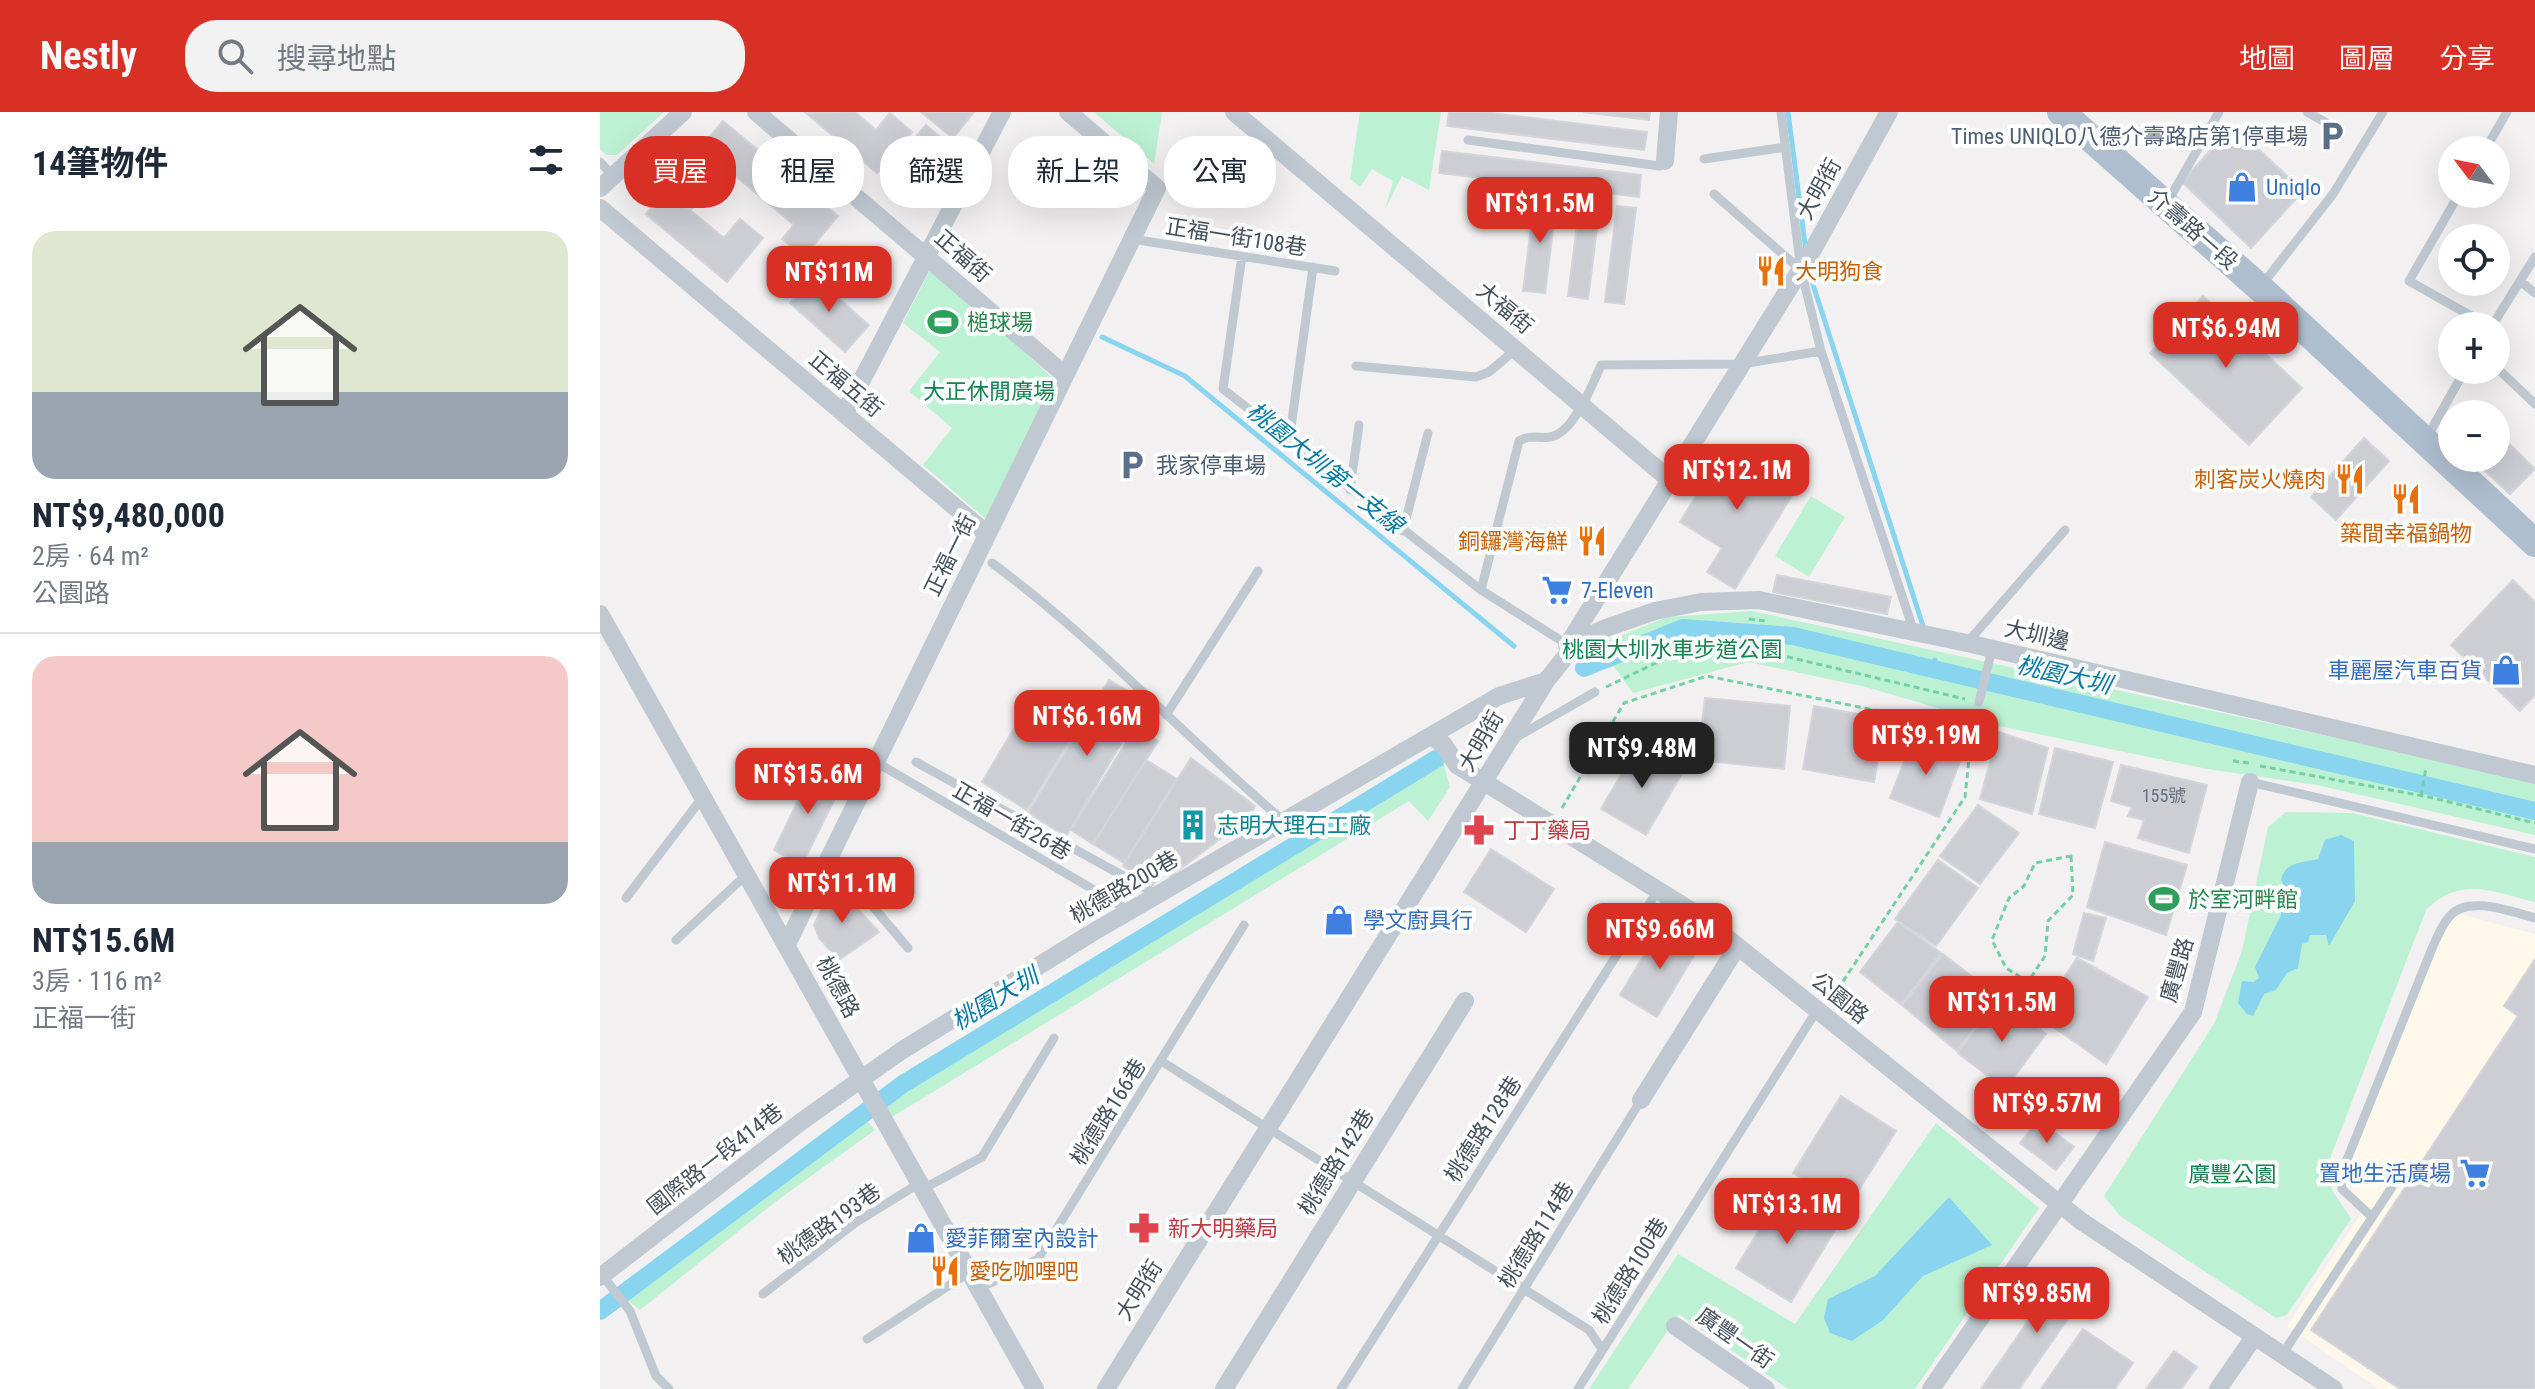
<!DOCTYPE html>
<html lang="zh-TW">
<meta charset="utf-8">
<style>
:root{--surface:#fff;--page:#f2f2f3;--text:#1f2937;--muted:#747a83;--line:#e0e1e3;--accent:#d93025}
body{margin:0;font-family:"Roboto Condensed","Noto Sans TC",sans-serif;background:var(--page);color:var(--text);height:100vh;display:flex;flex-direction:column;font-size:30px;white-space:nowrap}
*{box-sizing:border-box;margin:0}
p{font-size:26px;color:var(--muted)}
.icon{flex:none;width:44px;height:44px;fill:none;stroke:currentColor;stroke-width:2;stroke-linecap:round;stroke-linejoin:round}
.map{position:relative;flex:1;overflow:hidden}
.details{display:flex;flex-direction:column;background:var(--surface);width:600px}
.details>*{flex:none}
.hud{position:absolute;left:24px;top:24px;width:760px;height:72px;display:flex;gap:16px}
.needle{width:52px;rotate:302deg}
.fabs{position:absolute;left:1838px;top:24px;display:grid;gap:16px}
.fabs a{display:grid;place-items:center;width:72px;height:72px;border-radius:50%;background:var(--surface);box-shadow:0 8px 32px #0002;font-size:40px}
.price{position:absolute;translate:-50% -68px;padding:0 18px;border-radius:16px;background:var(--accent);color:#fff;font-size:26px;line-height:52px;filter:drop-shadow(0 2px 4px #0008)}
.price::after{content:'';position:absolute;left:50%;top:48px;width:24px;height:18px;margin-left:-12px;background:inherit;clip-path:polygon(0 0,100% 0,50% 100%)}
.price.active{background:#222;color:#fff}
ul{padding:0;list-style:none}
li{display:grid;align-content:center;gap:16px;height:424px;padding:0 32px}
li+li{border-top:2px solid var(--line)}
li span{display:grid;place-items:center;height:248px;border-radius:24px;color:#555}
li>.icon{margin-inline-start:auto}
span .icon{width:144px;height:144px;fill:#fffc;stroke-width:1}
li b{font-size:34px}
h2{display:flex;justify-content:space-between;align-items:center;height:96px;padding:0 32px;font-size:34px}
.tag{padding:0 28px;border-radius:32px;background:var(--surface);box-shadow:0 8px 32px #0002;font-size:28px;line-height:72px}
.tag.active{background:var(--accent);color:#fff}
header{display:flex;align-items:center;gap:48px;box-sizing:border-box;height:112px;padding:0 40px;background:var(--accent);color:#fff}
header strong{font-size:38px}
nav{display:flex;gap:44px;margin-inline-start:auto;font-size:28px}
.search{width:560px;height:72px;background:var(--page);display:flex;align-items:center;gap:20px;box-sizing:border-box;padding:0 28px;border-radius:32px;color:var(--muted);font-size:30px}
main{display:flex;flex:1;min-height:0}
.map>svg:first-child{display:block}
</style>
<header>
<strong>Nestly</strong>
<div class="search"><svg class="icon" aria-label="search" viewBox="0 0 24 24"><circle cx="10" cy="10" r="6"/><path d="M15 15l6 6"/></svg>搜尋地點</div>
<nav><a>地圖</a><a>圖層</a><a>分享</a></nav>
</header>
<main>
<section class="details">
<h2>14筆物件<svg class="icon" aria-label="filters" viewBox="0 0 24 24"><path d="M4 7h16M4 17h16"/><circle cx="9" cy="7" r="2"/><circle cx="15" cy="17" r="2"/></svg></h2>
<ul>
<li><span style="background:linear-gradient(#dfe7d0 65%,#9aa5b1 0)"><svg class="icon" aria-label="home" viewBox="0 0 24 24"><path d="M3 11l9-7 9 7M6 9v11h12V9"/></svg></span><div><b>NT$9,480,000</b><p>2房 · 64 m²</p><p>公園路</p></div></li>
<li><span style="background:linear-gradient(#f6c9c9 75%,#9aa5b1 0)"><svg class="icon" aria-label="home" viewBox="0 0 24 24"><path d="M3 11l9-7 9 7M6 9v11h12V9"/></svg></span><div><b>NT$15.6M</b><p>3房 · 116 m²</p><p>正福一街</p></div></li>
</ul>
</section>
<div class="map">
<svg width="1935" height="1277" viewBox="0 0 1935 1277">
<rect width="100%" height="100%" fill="#f2f0f0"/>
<!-- commercial -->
<path fill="#fdf8e9" d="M1860,802L1935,822V1277H1779L1687,1214L1765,1095L1742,1071L1842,808Z"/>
<!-- green -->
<path fill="#bdf1d3" d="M0,0H64L17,43H6L0,37Z
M494,0H562L554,52Z
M760,0H841L829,78L802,64L785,97L793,69L772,57L760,75L750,67Z
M331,156L454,267L386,407L323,353L352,316L309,279L340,240L303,211Z
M1211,384L1245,405L1209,465L1175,444Z
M1152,499L1935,669V723L1717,673L1607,657L1399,614L1266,575L1148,550L1033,581L998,533L1067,505Z
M843,649L850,675L828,709L809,689L287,1008L280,994Z
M1686,700L1752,701L1935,745V790C1894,780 1860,763 1826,798L1729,1049L1732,1078L1751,1107L1687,1203L1676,1206L1520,1104L1504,1084L1614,912L1642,839L1668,715Z
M265,1007L275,1018L175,1090L40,1198L25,1186Z
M1336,1011L1439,1096L1315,1277H1188L1079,1202L1028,1277H989L1078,1142L1195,1212Z"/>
<!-- water -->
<path fill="#89d5ef" d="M1741,723L1754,729L1755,789L1729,834L1726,823H1710L1708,830L1702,832L1698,856L1687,861L1676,878L1664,882L1653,904L1647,902L1638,891L1642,869L1654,870L1659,866L1655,855L1681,803L1679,787L1685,775L1681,768C1685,749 1703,751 1718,747L1725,728Z
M1349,1085L1392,1133L1323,1164L1283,1208L1252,1229L1230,1221L1224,1206L1228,1187L1275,1164Z"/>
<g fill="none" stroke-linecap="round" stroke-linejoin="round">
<!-- stream -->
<path stroke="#89d5ef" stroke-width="5" d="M1188,0L1206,140
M1208,157L1324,517
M502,225L585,264L914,534
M1335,548L1338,558"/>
<!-- canal -->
<path stroke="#89d5ef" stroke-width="18" d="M984,556L1083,516L1193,524L1935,699
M0,1199L303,972L836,647"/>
</g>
<!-- building -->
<path fill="#ccced4" stroke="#d3d5db" stroke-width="2" d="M255,0L276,18L290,1L312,20L277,61L206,1Z
M321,0H374L353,26Z
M849,0H884L1047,20L1044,38L847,14Z
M982,0H1050L1049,8Z
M123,9L238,104L204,145L182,127L194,113L101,35Z
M326,13L354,37L309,90L281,65Z
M1633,13L1703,79L1651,136L1582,70Z
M101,35L126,57L91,98L66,78Z
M842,39L1041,63L1039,85L839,61Z
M66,78L124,126L140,107L163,126L127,170L46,102Z
M935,85L957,87L945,181L923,179Z
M980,90L1000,92L988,187L968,184Z
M1017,94L1036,96L1024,192L1005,190Z
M213,164L269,213L245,240L190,191Z
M1603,184L1702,276L1649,333L1550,241Z
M1896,319L1935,357L1910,382L1871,346H1896Z
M1764,326L1789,349L1736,408L1711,385Z
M1127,333L1197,375L1135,477L1107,460L1122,436L1080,410Z
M1177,463L1291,485L1287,502L1173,480Z
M1913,468L1935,490V583L1920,599L1851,533Z
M509,568L546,590L466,724L428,701Z
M1105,586L1190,594L1184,657L1098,648Z
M430,590L476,618L427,698L382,670Z
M1214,594L1285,607L1274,670L1203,657Z
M536,615L558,629L493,732L471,718Z
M1398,620L1448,636L1432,702L1380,687Z
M1314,625L1362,644L1339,705L1290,686Z
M1039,632L1084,658L1046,723L1001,697Z
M1455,636L1513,650L1495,716L1439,702Z
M591,646L655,694L650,704L571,764L562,758L553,773L523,754Z
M546,648L577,667L524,751L493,732Z
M1521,653L1607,673L1589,741L1538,726L1544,708L1528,704L1532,695L1511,689Z
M214,656L243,670L202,753L174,738Z
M1378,693L1419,721L1380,772L1340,744Z
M1505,730L1587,753L1566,823L1487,795Z
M891,737L954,777L926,820L864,780Z
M1338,748L1378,776L1336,834L1295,807Z
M234,771L279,820L239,848L219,826L214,813Z
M1484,801L1506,806L1493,849L1473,842Z
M1298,810L1341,841L1301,892L1260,860Z
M1062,813L1099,835L1057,905L1020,883Z
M1343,842L1397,884L1357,939L1302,893Z
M1477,846L1548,885L1506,952L1438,904Z
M1935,847V1277H1800L1711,1218L1918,904L1904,894Z
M1399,886L1446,922L1405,977L1358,941Z
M1241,984L1296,1019L1248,1095L1193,1061Z
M1438,1008L1474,1035L1456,1058L1420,1031Z
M1183,1079L1238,1113L1191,1190L1136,1156Z
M1462,1160L1488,1178L1419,1277H1381Z
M1483,1217L1533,1251L1515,1277H1441Z
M1574,1239L1597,1255L1581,1277H1546Z"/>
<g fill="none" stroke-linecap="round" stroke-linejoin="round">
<!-- path -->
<path stroke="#74d0a7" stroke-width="3" stroke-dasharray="6 4" stroke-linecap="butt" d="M1149,507L1166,509
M984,551L1039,525
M1006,575L1064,547L1099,539L1142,534L1365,587
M1633,649L1649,651
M1660,654L1829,685L1935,711
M1821,684L1826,656
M962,696L1024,591L1107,564L1372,618L1376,602
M1471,744L1473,783L1448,809L1445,844L1428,870L1406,856L1392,828L1409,786L1424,774L1435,751Z
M1232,886L1365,685L1372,618"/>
<!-- lane -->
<path stroke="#c0c9d2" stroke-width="9" d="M1181,0L1201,158L1221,239L1314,520
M1707,0L1725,10
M868,28L1060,54L1065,49
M1885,38L1907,0
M1104,47L1186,35
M0,50L13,64
M1114,82L1201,158
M1859,82L1809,169L1889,214
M1568,89L1619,0
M532,127L735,159
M642,144L623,277L881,478L968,533
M1920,169L1935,181
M1662,173L1733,82L1783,0
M1892,214L1935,145
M756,254L876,265L889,260L916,237
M1896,255L1935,292
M1827,325L1865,258
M689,330L713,155
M750,378L759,313
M803,419L828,321
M392,451C497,528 585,626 685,710
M881,478L919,329C931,322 937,327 950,325C973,322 993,272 1001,253L1142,252L1221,239
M1367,531L1465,418
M1379,590L1392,537
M566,603L658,459
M915,626L995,580
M276,650L530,799
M316,650L558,783
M1650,670L1935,737
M230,744L308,836
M26,786L102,686
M76,828L147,762
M561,949L989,1218L1002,1237
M321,1078L382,1045L454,926
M1772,1105L1742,1077L1740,1065L1831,839C1836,828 1841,814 1849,805C1866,782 1912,800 1935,806
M2,1163L30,1199L56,1264L69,1277
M378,1177L438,1147L644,813
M163,1182L255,1111L318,1072
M267,1227L368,1161
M1682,1243L1792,1075
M741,1277L1058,778
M862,1277L1041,988
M978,1277L1217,898"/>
<!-- street -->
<path stroke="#c0c9d2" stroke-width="18" d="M156,0L465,263
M634,0L1070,368
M1065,49L1069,0
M0,76L83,0
M0,96L387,422
M244,302L402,0
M0,502L435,1277
M967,534L1211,141L1289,0
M831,624L844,633L857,653L1101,805L1481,1109L1734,1277
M187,832L557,76L468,0
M1041,988L1137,835
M0,1165L202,1009L301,939L490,822L899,584L946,569L978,529L1006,516L1055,499L1101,490L1159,488L1367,531L1935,663
M1075,1214L1166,1277
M506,1277L948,566
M624,1277L865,889
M1331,1277L1593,900L1650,670
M1618,1277L1654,1225"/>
<!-- primary -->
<path stroke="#afbecf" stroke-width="28" d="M1461,0L1660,176L1935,431"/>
</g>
<!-- icons -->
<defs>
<g id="parking-bare" transform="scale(2.4)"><path d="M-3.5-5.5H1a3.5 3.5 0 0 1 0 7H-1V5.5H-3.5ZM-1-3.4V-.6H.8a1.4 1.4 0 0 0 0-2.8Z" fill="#5c6f8a" stroke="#fff" stroke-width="2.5" paint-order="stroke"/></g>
<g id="shop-bare" transform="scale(2.4)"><path d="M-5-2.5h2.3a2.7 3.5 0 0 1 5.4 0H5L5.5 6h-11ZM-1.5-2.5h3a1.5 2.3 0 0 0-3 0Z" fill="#3f7fe0" stroke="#fff" stroke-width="2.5" paint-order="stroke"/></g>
<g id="restaurant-bare" transform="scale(2.4)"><path d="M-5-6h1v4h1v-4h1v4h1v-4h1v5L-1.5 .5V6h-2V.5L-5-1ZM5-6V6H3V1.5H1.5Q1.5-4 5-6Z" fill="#e8710a" stroke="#fff" stroke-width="2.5" paint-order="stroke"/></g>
<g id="stadium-bare" transform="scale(2.4)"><path d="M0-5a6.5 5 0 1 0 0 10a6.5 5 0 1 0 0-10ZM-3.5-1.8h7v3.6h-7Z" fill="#2e9e5b" stroke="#fff" stroke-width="2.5" paint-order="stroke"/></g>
<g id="supermarket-bare" transform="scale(2.4)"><path d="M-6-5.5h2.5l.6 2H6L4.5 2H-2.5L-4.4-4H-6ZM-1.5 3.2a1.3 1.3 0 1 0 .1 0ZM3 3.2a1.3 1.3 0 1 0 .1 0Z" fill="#3f7fe0" stroke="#fff" stroke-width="2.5" paint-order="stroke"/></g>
<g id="building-bare" transform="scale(2.4)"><path d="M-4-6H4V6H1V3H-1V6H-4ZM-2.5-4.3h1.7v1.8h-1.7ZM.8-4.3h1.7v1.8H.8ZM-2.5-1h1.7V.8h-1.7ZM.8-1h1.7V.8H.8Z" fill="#0f9aa8" stroke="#fff" stroke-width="2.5" paint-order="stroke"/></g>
<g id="pharmacy-bare" transform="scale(2.4)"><path d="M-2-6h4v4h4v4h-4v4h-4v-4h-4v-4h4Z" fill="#e0444e" stroke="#fff" stroke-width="2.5" paint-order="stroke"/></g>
</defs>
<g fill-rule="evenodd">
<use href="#parking-bare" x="1732" y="24"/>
<use href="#shop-bare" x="1642" y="75"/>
<use href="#restaurant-bare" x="1171" y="159"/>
<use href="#stadium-bare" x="343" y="210"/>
<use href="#parking-bare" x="532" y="353"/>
<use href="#restaurant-bare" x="1750" y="367"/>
<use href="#restaurant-bare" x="1806" y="387"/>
<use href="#restaurant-bare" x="992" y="429"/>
<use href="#supermarket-bare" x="957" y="478"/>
<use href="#shop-bare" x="1906" y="558"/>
<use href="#building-bare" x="593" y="713"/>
<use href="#pharmacy-bare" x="879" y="718"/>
<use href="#stadium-bare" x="1564" y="787"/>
<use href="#shop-bare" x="739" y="808"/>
<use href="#supermarket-bare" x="1875" y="1061"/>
<use href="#pharmacy-bare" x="544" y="1116"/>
<use href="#shop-bare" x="321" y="1126"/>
<use href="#restaurant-bare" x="345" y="1159"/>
</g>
<g text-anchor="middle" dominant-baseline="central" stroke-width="8" stroke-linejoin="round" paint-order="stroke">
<!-- number labels -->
<g font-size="18" fill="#68717c">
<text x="1564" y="683">155號</text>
</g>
<!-- service labels -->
<g font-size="22" fill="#4e5e75" stroke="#fff" text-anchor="end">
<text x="1708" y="24">Times UNIQLO八德介壽路店第1停車場</text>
<text x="556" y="353" text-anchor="start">我家停車場</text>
</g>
<!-- shop labels -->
<g font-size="22" fill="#366cbe" stroke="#fff" text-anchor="start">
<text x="1666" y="75">Uniqlo</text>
<text x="981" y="478">7-Eleven</text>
<text x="1882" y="558" text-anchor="end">車麗屋汽車百貨</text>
<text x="763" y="808">學文廚具行</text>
<text x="1851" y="1061" text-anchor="end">置地生活廣場</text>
<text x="345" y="1126">愛菲爾室內設計</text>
</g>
<!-- street labels -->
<g font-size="22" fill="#47525e" stroke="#fff">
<text transform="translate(1219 77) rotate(-61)">大明街</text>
<text transform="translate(1593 117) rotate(41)">介壽路一段</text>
<text transform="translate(636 125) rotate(9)">正福一街108巷</text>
<text transform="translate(363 144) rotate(41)">正福街</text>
<text transform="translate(905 196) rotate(40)">大福街</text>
<text transform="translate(246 272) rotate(40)">正福五街</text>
<text transform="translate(350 443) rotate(-64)">正福一街</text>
<text transform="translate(1437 523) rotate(13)">大圳邊</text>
<text transform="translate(881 629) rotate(-60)">大明街</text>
<text transform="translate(412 709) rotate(30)">正福一街26巷</text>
<text transform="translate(524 775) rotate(-30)">桃德路200巷</text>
<text transform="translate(1577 858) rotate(-74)">廣豐路</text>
<text transform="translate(238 875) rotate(62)">桃德路</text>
<text transform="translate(1240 886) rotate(39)">公園路</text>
<text transform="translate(508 1000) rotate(-58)">桃德路166巷</text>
<text transform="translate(883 1017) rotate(-57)">桃德路128巷</text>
<text transform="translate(115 1047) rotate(-38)">國際路一段414巷</text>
<text transform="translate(736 1050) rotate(-58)">桃德路142巷</text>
<text transform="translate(229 1112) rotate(-36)">桃德路193巷</text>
<text transform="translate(936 1123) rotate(-58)">桃德路114巷</text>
<text transform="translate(1030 1159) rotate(-58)">桃德路100巷</text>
<text transform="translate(539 1178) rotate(-58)">大明街</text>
<text transform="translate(1135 1226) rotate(35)">廣豐一街</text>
</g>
<!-- food labels -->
<g font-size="22" fill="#c56008" stroke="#fff" text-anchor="start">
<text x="1195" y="159">大明狗食</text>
<text x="1726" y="367" text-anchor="end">刺客炭火燒肉</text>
<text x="1806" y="421" text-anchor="middle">築間幸福鍋物</text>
<text x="968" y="429" text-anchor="end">銅鑼灣海鮮</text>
<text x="369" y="1159">愛吃咖哩吧</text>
</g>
<!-- leisure labels -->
<g font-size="22" fill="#27864d" stroke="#fff" text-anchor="start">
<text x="367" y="210">槌球場</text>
<text x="1588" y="787">於室河畔館</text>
</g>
<!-- park labels -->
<g font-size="22" fill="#148350" stroke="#fff">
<text x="389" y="279">大正休閒廣場</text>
<text x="1072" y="537">桃園大圳水車步道公園</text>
<text x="1632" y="1062">廣豐公園</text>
</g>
<!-- culture labels -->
<g font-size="22" fill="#0d838f" stroke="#fff" text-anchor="start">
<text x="617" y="713">志明大理石工廠</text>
</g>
<!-- health labels -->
<g font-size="22" fill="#be3a42" stroke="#fff" text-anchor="start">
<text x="903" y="718">丁丁藥局</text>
<text x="568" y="1116">新大明藥局</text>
</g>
<!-- water labels -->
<g font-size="24" font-style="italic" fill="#087aa1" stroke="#fff">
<text transform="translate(725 356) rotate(39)">桃園大圳第一支線</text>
<text transform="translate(1464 563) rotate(13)">桃園大圳</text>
<text transform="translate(395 887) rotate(-31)">桃園大圳</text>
</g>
</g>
</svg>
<div class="fabs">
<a><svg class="needle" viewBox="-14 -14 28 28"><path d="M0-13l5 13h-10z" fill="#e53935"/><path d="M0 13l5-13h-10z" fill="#747a83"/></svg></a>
<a><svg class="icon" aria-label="locate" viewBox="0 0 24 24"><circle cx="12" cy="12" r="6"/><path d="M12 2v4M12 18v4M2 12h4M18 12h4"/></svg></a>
<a>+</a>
<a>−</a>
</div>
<b class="price" style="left:940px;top:133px">NT$11.5M</b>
<b class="price" style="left:229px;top:202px">NT$11M</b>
<b class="price" style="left:1626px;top:258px">NT$6.94M</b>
<b class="price" style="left:1137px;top:400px">NT$12.1M</b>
<b class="price" style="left:487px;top:646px">NT$6.16M</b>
<b class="price" style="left:1326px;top:665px">NT$9.19M</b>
<b class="price active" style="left:1042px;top:678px">NT$9.48M</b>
<b class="price" style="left:208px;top:704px">NT$15.6M</b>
<b class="price" style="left:242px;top:813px">NT$11.1M</b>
<b class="price" style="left:1060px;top:859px">NT$9.66M</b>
<b class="price" style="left:1402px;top:932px">NT$11.5M</b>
<b class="price" style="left:1447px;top:1033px">NT$9.57M</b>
<b class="price" style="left:1187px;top:1134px">NT$13.1M</b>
<b class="price" style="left:1437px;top:1223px">NT$9.85M</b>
<div class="hud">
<a class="tag active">買屋</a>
<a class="tag">租屋</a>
<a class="tag">篩選</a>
<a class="tag">新上架</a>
<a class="tag">公寓</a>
</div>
</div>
</main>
